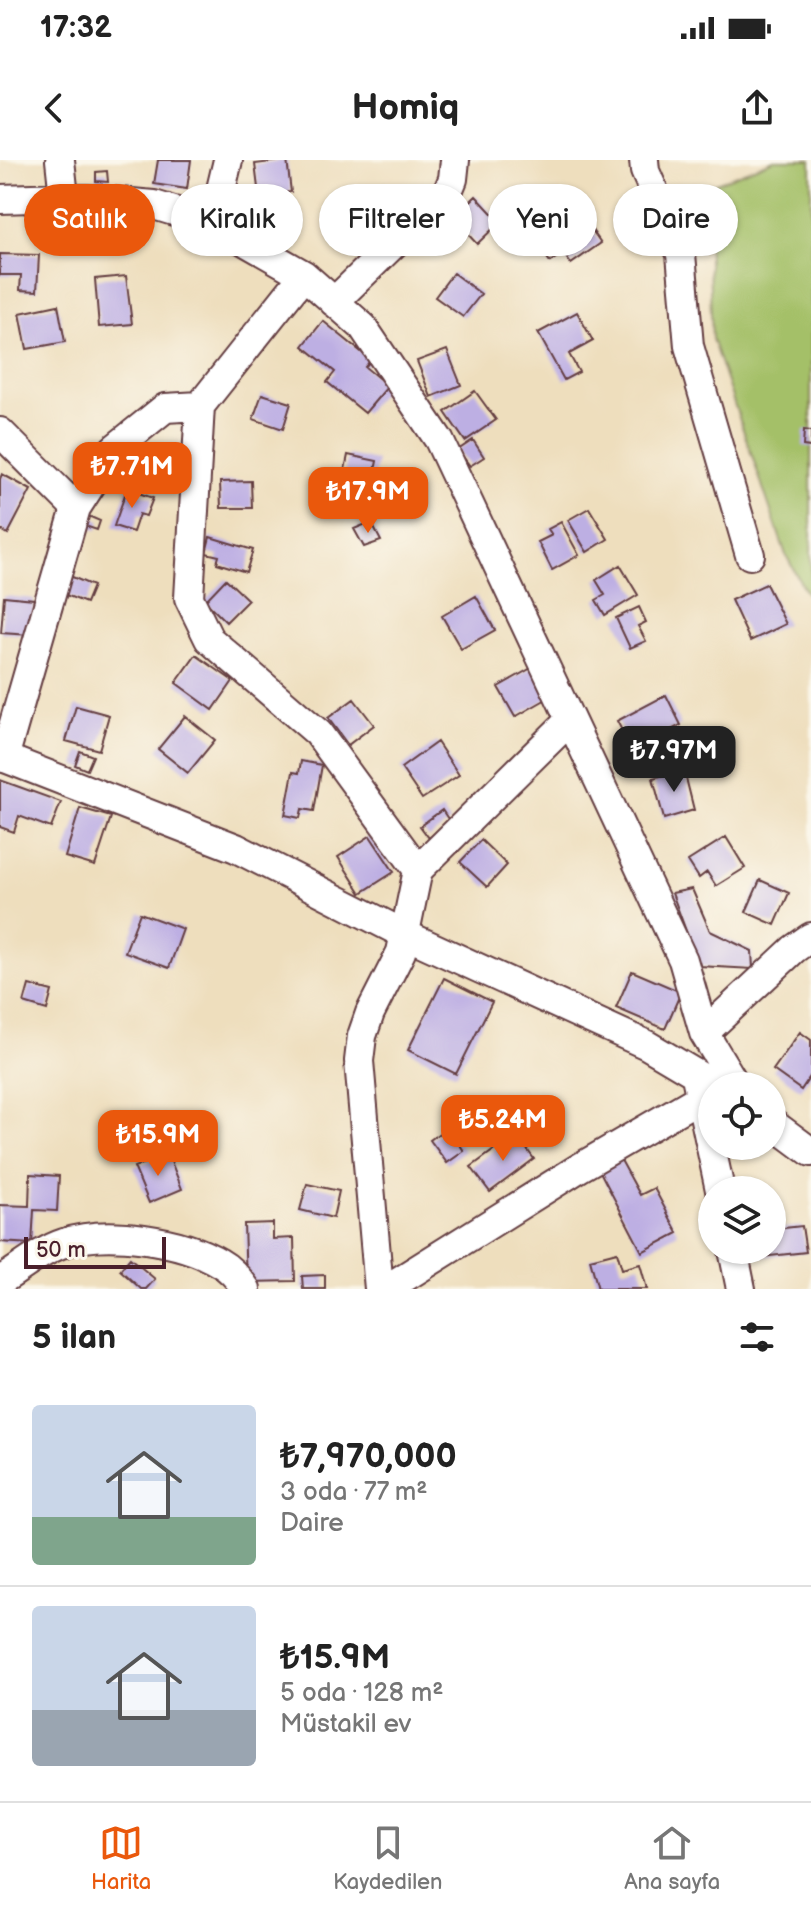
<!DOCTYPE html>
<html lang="tr">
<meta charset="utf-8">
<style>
:root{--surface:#fff;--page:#f6f6f6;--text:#222;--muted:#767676;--line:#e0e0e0;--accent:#ea580c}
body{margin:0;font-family:"Balsamiq Sans",sans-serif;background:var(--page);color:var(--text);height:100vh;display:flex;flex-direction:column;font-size:30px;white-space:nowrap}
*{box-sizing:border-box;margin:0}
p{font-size:26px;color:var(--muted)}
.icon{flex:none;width:44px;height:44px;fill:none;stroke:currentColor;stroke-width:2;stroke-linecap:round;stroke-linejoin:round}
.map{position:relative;height:1129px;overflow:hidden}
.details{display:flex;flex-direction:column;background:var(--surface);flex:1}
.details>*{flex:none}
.top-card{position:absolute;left:24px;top:24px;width:764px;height:72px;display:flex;gap:16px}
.tools{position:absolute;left:698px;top:912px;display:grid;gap:16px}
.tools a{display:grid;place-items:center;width:88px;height:88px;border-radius:50%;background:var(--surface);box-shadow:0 2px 6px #0004;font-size:40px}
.scale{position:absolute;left:24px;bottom:20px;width:142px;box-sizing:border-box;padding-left:8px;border:4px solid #4a1f2b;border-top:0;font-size:22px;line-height:28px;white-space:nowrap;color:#4a1f2b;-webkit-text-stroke:6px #fbf7ec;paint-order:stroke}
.price{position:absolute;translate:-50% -68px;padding:0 18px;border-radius:16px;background:var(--accent);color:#fff;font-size:26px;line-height:52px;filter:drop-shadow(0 2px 4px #0008)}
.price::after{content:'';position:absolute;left:50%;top:48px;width:24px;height:18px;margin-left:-12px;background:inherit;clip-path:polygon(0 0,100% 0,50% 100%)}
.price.active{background:#222;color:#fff}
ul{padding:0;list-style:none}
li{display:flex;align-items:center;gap:24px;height:200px;padding:0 32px}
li+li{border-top:2px solid var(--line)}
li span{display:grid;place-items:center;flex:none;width:224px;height:160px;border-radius:8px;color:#555}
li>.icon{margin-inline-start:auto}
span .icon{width:96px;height:96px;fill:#fffc;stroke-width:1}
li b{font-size:34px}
h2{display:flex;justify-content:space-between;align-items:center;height:96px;padding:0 32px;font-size:34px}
.tag{padding:0 28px;border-radius:36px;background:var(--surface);box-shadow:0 2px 6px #0004;font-size:28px;line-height:72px}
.tag.active{background:var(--accent);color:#fff}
.status{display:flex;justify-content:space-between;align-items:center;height:56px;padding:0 40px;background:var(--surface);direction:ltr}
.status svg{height:22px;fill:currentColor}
header{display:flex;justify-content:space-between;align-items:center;height:104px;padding:0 32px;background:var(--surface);font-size:36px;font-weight:700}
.menu{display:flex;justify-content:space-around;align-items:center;height:112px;border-top:2px solid var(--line);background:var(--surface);font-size:22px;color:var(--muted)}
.menu a{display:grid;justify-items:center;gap:4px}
.menu .active{color:var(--accent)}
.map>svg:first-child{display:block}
</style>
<div class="status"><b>17:32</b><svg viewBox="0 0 49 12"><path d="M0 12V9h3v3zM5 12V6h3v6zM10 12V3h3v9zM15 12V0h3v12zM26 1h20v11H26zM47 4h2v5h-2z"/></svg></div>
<header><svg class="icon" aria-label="back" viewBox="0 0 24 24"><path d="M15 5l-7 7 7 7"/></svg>Homiq<svg class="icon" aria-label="share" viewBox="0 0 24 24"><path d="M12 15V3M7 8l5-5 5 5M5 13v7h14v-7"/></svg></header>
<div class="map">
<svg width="811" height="1129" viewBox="0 0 811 1129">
<rect width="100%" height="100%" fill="#fbf7ec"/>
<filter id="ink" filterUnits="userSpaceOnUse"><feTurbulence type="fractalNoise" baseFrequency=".0125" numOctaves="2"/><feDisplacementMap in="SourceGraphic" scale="16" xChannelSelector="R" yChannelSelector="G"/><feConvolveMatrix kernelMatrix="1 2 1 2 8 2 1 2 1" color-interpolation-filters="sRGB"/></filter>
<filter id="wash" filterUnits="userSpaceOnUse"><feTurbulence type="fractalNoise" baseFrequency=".006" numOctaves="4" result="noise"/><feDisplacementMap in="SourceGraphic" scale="32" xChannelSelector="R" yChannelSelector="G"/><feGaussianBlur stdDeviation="1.8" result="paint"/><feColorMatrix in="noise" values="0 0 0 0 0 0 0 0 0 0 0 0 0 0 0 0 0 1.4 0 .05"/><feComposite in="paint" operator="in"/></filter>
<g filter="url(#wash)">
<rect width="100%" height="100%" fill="#eedebd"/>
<!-- green -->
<path fill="#a4c067" stroke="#777049" stroke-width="2" d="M774,0H811V442L786,395L712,179L706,27Z"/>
<g id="blocks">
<!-- building -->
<path fill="#bdafe3" d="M158,0H191L187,29L154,24Z
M287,0L291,32L259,36L255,4Z
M107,11L108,22L96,21V12Z
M476,36L500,62L477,84L453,58Z
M582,56L601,83L571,104L563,93L550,102L539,86Z
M0,94L39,95L37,131L20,130L21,115H0Z
M453,113L481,134L463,157L435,137Z
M126,116L132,164L99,167L95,119Z
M58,145L65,182L27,189L20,153Z
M577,152L593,181L569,194L579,212L564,220L538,173Z
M323,161L371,200L365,207L388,226L365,253L327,222L335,212L303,186Z
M447,190L461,225L431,237L417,201Z
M475,231L496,260L465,281L445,252Z
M262,234L291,243L283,269L253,259Z
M804,270L811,271V287L803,286Z
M473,280L484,297L470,306L458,290Z
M348,295L377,301L371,330L342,324Z
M2,314L31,330L8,374L0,369V319Z
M251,321L252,348H221L220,322Z
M127,329L153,338L146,356L139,354L133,372L114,366Z
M589,348L608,379L587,392L568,360Z
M86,355L100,361L97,370L82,365Z
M371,362L381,381L364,387L354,369Z
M561,362L579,395L552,410L538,382L552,375L548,369Z
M210,377L253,390L246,412L217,403L219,396L206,393Z
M620,405L638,435L605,455L596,440L605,435L596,420Z
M70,416L93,426L86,443L63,434Z
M226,419L248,440L226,462L205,441Z
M766,424L786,464L750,481L731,440Z
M4,436L34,439L31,475L1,473Z
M476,436L495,470L461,489L442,456Z
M639,447L646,462L638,466L646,481L630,488L616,458Z
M196,495L233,521L213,550L176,523Z
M533,507L550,537L515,557L498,527Z
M666,535L681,565L632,590L617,561Z
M354,539L374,565L348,585L328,558Z
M76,546L109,555L99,590L66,581Z
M185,556L215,580L188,613L158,589Z
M437,582L459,615L422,639L401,608Z
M80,591L93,596L87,610L75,605Z
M672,592L677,603L657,614L651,603Z
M301,601L322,605L314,651L302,649L300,658L285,655L293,612L299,613Z
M684,610L694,650L664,659L653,618Z
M0,620L61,642L51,668L19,656L14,672L0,667Z
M80,648L111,657L95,706L65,697Z
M442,650L450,662L429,678L420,666Z
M370,676L394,712L361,733L338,697Z
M726,677L745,708L716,726L707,712L699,718L688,701Z
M481,680L507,705L487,727L460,702Z
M760,720L789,733L775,765L746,752Z
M692,729L710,771L752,791L753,809L699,806L672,733Z
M140,753L183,769L169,808L125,792Z
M632,811L681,832L665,869L616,848Z
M444,818L492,842L456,914L408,890Z
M29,825L52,831L47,850L24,843Z
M800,872L811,880V915L801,930L773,910Z
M448,967L464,991L447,1003L430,980Z
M516,974L534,999L490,1032L471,1007Z
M616,991L640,1035L654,1028L678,1073L642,1092L595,1002Z
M168,994L182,1029L149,1043L134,1007Z
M30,1014L59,1016L57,1051L34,1050L32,1084L0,1082V1045L29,1046Z
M307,1024L339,1031L333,1058L300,1050Z
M273,1063V1079L294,1078L295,1121L246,1122L244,1064Z
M802,1066L806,1092L761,1097L760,1090H772V1078H776L775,1069Z
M617,1092L622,1109L640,1104L647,1129H598L590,1099Z
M130,1098L155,1119L146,1129H141L120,1110Z
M325,1115V1129H303L302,1116Z"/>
</g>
</g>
<g filter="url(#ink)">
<use href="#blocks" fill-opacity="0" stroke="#633c41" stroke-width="2"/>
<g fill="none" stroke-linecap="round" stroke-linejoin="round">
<!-- minor casing -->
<g stroke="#633c41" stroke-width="32">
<path id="minor" d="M60,0L64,37
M644,0L645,11L681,94L689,186L750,395
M0,39L64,37L154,45L213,63L304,115L363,167L439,280L683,800L704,873L736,926
M213,63L228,0
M304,115L200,246L189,438L209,479L318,573L418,710
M334,142L448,31L453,19L455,0
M0,272L76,348
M0,596L236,688L404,774L647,885L716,926
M4,598L76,348L114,289L165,248L200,246
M704,873L794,789L811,777
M697,921L720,1030
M772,963L811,992
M733,1090L741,1129
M0,1121C20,1109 42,1090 64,1083C106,1068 182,1080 220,1103C231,1109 239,1119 246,1129
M379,1129L359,901L362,876L370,853L401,792L418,710L570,560
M386,1129L579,1008L701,937"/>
</g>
<!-- minor -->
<use href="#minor" stroke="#fff" stroke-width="28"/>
</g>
</g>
</svg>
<div class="tools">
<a><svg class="icon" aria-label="locate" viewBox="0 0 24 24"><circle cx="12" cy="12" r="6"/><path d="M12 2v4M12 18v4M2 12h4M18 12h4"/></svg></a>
<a><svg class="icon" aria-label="layers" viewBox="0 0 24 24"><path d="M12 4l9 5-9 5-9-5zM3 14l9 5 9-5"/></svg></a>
</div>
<div class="scale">50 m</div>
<b class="price" style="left:132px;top:350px">₺7.71M</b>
<b class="price" style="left:368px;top:375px">₺17.9M</b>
<b class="price active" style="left:674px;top:634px">₺7.97M</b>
<b class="price" style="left:503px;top:1003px">₺5.24M</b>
<b class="price" style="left:158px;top:1018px">₺15.9M</b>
<div class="top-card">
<a class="tag active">Satılık</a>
<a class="tag">Kiralık</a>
<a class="tag">Filtreler</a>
<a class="tag">Yeni</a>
<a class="tag">Daire</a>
</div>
</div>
<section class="details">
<h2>5 ilan<svg class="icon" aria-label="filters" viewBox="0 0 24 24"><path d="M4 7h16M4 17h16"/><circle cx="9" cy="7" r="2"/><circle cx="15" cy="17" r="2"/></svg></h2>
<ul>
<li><span style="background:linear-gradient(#c9d6e8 70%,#7fa58c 0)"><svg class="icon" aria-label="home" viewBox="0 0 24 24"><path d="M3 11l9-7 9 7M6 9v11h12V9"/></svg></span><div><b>₺7,970,000</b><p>3 oda · 77 m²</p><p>Daire</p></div></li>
<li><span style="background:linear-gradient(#c9d6e8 65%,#9aa5b1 0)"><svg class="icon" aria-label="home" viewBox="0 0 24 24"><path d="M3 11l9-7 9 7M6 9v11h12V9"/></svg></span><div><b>₺15.9M</b><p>5 oda · 128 m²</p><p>Müstakil ev</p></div></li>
</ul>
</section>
<nav class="menu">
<a class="active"><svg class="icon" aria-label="map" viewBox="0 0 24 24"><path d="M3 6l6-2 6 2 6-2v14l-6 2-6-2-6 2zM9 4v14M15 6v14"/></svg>Harita</a>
<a><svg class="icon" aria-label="saved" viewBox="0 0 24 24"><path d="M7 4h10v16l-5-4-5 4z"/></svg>Kaydedilen</a>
<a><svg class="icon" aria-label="home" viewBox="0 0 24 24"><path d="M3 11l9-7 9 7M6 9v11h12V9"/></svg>Ana sayfa</a>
</nav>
